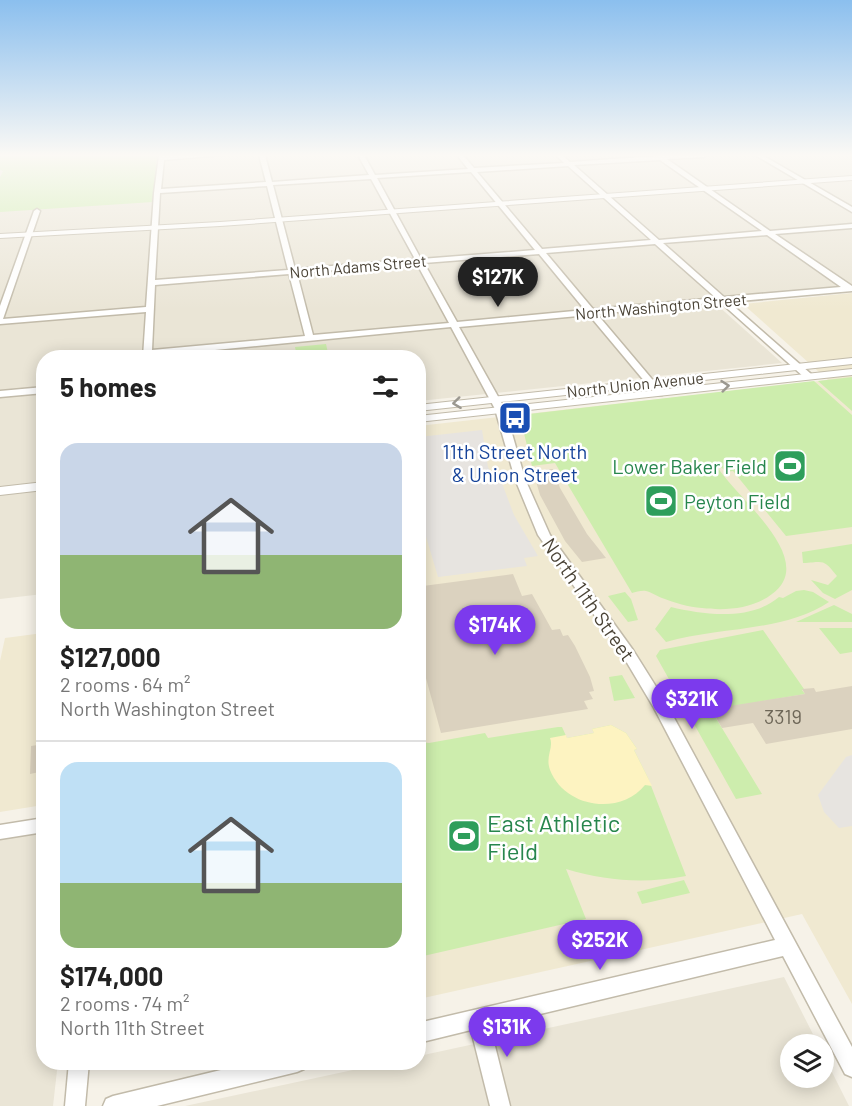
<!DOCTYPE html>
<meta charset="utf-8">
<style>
:root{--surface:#fff;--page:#f6f6f6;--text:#222;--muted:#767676;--line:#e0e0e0;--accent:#7c3aed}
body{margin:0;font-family:Barlow,sans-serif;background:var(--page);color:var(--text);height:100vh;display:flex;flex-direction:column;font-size:22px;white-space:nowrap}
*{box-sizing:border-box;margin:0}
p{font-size:20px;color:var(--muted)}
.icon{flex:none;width:33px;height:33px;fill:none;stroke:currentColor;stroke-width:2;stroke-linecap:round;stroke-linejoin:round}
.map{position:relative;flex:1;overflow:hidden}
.details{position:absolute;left:36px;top:350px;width:390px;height:720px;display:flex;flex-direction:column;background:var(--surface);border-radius:24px;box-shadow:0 3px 15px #0003}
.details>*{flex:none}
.buttons{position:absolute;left:780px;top:1034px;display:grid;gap:12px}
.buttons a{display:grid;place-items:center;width:54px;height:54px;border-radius:50%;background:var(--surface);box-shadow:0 3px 15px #0003;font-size:30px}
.price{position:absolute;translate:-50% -51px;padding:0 14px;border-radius:21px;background:var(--accent);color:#fff;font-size:20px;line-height:39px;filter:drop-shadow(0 2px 3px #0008)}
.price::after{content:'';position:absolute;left:50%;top:36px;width:18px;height:14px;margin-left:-9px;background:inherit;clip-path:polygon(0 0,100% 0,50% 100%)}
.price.selected{background:#222;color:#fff}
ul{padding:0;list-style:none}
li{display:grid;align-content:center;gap:12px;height:318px;padding:0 24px}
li+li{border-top:2px solid var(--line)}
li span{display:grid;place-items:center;height:186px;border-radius:18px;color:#555}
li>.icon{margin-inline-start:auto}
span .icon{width:108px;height:108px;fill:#fffc;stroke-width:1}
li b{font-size:26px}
h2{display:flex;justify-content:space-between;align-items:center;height:72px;padding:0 24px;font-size:26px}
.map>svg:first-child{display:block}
</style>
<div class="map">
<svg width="852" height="1106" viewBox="0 0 852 1106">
<rect width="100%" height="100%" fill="#f6f2e8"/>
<!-- residential -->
<path fill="#eae5d6" d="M0,155H852V291L716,304L782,363L419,401L418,357H44L43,594L0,599Z
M43,825L44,1062H58L53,1106H0V832Z
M784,977L818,1044H790V1077H824V1056L849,1106H185L390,1062H418L419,1056Z"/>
<!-- education -->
<path fill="#f0e9d1" d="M852,293V1004L802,914L419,999L418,426L828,380L743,304Z
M43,633V805L0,812V661L5,638Z"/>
<!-- green -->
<path fill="#cdedad" d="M0,155H157L153,202L0,212V177L3,171L0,170Z
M326,344L328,353L326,357H297L295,347Z
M852,377V411L818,381Z
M814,381L852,415V527L786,536L733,471L726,472L722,468H718C737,498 819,560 772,594C753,609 725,611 702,608C688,607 675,603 662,598C657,596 651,592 646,591C642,590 636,592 632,593L555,463L532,466L520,417L529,414Z
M852,544V590L835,599L823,593L811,580L828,585L837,576C823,558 824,562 803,563L802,552Z
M804,590L813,592L829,602C785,632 717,627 666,642L655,629L671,607C704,615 751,621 779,597L783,598L796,591Z
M625,592L631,599L638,620L628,622L608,596Z
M834,605L852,614V622H796Z
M819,628H852V652L840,654Z
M763,630L804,689L802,690L805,694L711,710L762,794L736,799L656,656L660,650Z
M622,675L635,698L614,701L609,677Z
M611,725L626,733L637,749L634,750L648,778L686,876C644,884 607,881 566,869L586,919L419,957L418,742L429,743L485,733L488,738L558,727H562L567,738L594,733L592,729Z
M684,880L690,893L642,904L637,892Z"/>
<!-- sand -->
<path fill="#fdf3c1" d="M611,725L626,733L637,749L634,750L652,786L645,785C620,816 565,808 550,770C545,756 554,748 550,738L566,735L567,738L594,733L592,729Z"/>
<!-- parking -->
<path fill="#e7e4e0" d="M482,430L488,467L494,478H500L514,515L538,556L524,558L527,566L438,577L419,513V437Z
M852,755V826L839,828L824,812L818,795L846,757Z"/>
<!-- building -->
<path fill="#dbd2bf" d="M553,469L560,488L587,534L606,558L582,562L565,541L540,495L533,471Z
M513,574L522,596L532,594L552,630L560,629L563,636L568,635L575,646L590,677L594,691L589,692L593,699L584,701L588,709L441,733L421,660H418V591L424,590L423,586Z
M852,686V729L766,744L753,723L722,728L711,709L805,694L802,689L814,688L816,692Z
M44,744V771L30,774L31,746Z"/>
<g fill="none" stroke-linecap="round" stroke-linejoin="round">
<!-- minor casing -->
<g stroke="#c2bbaa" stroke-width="3">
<path id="minor" d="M159,155H222L164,160L161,189L266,182L259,155H265L272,182L369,175L358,155H364L375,175L468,169L457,155H463L474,168L564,163L556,155H562L570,162L657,156V155H707L704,157L667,159L770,231L852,224V228L775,234L852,286V291L729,302L811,374V378H805L720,302L597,314L662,391V395H656L589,315L459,327L505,409L525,479L550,535L633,650L665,701L852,1047V1077L845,1074L783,956L490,1026L510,1106H490L471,1030L418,1043V1023L775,940L654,708L623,656L538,535L515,479L495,409L451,327L143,357L146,312L0,324V306L34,211L37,209L40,211L3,319L146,307L154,193ZM660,160L762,231L659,240L574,165ZM568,166L651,240L542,249L477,172ZM471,172L535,250L421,259L377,178ZM371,179L415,259L295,269L273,185ZM267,186L288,270L155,280L160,193ZM767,235L841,287L724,297L663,243ZM655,244L716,298L593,309L546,253ZM539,254L585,310L457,322L424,263ZM417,264L449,323L313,335L297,273ZM289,274L305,336L152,350L155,285Z
M755,155H762L852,207V212Z
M44,387V393L0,397V391Z
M44,818V832L0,839V825Z
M69,1062H89L85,1106H65Z
M254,1062H307L304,1069L297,1072L157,1106H103L106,1099L113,1096Z"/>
</g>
<!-- tertiary casing -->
<g stroke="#c2bbaa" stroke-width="2">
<path id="tertiary" d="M852,176V180L220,226L0,238V234L220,222Z
M852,358V364L418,411V405Z
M852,369V375L418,422V416Z
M44,482V490L0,495V487Z"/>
</g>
<!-- minor -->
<use href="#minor" fill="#fff" fill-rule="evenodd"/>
<!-- tertiary -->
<use href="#tertiary" fill="#fff" fill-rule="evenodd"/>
</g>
<!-- one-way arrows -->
<defs><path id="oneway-chevron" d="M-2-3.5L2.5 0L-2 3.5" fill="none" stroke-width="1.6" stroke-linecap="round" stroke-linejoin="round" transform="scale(1.5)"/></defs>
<g stroke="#9b9890">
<use href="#oneway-chevron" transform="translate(725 386) rotate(-6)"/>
<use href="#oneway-chevron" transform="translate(457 403) rotate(173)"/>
</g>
<!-- sky -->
<linearGradient id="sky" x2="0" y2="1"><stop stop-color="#8bbfee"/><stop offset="0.5" stop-color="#fbf9f5"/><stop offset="1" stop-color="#fbf9f5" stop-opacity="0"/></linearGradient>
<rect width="852" height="310" fill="url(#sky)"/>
<!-- icons -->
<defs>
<g id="bus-square" transform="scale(1.725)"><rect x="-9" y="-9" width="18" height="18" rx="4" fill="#1a4fb4" stroke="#fff"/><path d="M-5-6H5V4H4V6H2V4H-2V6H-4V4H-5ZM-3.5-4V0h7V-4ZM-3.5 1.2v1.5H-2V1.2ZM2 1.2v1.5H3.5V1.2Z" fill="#fff"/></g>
<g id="stadium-square" transform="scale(1.725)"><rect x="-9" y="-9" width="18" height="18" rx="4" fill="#2e9e5b" stroke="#fff"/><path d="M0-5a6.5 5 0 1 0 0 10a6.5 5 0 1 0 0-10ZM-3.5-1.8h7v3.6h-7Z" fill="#fff"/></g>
</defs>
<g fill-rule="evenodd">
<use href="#bus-square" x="515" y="418"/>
<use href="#stadium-square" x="790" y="466"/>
<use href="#stadium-square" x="661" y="501"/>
<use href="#stadium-square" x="464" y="836"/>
</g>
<g text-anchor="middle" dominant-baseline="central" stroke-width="5" stroke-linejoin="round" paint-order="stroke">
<!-- far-street labels -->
<g font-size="16" fill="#4a4336" stroke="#fff">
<text transform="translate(358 266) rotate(-5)">North Adams Street</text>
<text transform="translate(661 306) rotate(-5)">North Washington Street</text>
<text transform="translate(635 384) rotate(-6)">North Union Avenue</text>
</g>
<!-- transit labels -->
<g font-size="20" fill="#164399" stroke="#fff">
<text x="515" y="451">11th Street North<tspan x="515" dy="23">&amp; Union Street</tspan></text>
</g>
<!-- leisure labels -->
<g font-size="20" fill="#27864d" stroke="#fff" text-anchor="end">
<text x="767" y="466">Lower Baker Field</text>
<text x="684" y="501" text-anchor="start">Peyton Field</text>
</g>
<!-- street labels -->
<g font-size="20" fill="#4a4336" stroke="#fff">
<text transform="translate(589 599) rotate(55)">North 11th Street</text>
</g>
<!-- near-number labels -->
<g font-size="20" fill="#6e6758">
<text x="783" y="716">3319</text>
</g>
<!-- near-leisure labels -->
<g font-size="24" fill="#27864d" stroke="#fff" text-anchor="start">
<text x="487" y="822">East Athletic<tspan x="487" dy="28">Field</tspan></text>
</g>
</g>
</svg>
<div class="buttons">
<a><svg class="icon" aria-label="layers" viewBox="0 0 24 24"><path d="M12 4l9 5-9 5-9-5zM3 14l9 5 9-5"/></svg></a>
</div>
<b class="price selected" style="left:498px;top:308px">$127K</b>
<b class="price" style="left:495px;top:656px">$174K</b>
<b class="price" style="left:692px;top:730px">$321K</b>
<b class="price" style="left:600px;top:971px">$252K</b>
<b class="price" style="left:507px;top:1058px">$131K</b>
<section class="details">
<h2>5 homes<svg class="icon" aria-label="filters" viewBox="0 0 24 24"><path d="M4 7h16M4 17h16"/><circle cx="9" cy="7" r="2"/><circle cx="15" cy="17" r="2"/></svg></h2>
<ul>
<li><span style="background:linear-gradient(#c9d6e8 60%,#8fb573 0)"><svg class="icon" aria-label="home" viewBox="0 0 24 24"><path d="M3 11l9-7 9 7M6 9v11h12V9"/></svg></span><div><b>$127,000</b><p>2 rooms · 64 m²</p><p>North Washington Street</p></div></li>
<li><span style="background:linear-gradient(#bfe0f5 65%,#8fb573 0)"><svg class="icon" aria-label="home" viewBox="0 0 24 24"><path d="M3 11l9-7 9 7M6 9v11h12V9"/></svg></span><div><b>$174,000</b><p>2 rooms · 74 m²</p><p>North 11th Street</p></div></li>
</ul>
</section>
</div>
